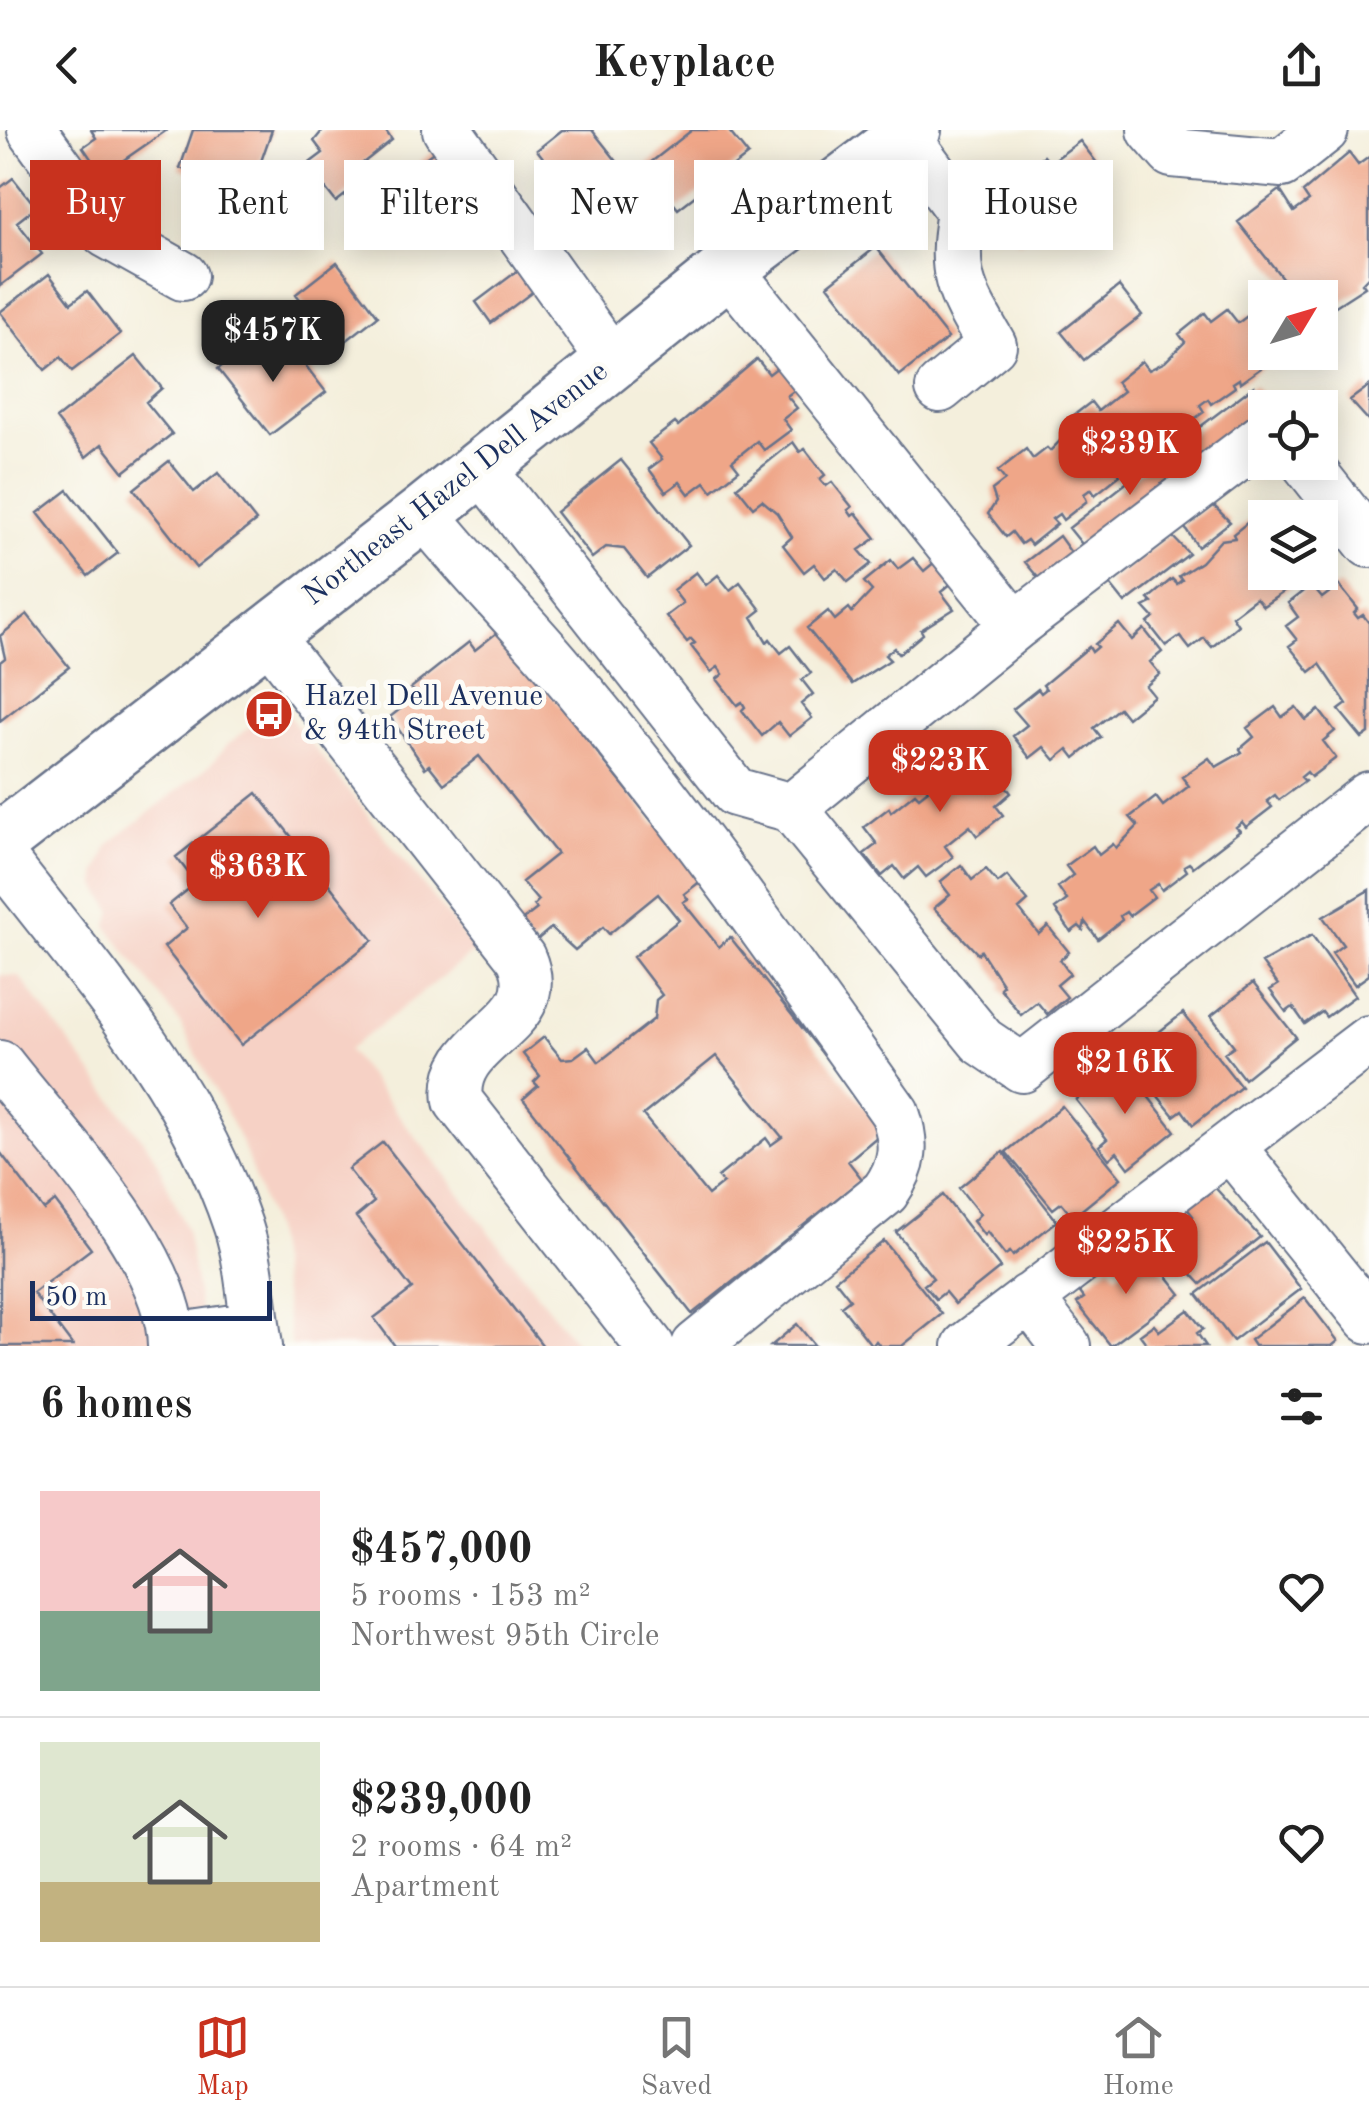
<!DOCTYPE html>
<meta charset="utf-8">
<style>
:root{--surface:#fff;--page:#f6f6f6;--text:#222;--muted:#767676;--line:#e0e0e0;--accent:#c8321e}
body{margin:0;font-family:"Old Standard TT",serif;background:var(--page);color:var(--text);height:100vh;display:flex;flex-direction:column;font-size:38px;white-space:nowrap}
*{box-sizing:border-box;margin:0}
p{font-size:32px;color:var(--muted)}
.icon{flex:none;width:55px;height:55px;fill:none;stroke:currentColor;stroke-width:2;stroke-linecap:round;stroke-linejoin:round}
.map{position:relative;height:1216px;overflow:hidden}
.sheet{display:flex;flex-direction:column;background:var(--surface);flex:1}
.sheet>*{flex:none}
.banner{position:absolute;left:30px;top:30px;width:1310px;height:90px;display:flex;gap:20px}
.needle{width:65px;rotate:52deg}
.buttons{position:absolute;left:1248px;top:150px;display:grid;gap:20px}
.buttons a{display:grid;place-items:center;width:90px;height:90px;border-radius:0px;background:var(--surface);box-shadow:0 5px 25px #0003;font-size:50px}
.scale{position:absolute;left:30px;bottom:25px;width:242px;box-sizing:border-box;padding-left:10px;border:5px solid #1b2f5e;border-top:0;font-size:28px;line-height:35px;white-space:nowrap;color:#1b2f5e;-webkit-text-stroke:8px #fdfcf7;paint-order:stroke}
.price{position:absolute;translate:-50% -85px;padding:0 22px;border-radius:20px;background:var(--accent);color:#fff;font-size:32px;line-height:65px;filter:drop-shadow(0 2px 5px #0008)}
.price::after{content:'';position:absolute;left:50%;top:60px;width:30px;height:22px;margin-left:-15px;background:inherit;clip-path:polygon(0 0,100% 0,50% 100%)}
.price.current{background:#222;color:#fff}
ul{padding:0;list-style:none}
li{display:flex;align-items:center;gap:30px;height:250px;padding:0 40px}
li+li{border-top:2px solid var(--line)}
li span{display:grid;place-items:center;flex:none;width:280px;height:200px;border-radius:0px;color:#555}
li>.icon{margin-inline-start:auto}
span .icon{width:120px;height:120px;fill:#fffc;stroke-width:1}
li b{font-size:42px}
h2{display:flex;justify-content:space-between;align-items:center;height:120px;padding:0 40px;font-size:42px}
.chip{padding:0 35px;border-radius:0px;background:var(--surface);box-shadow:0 5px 25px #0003;font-size:35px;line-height:90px}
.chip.current{background:var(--accent);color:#fff}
header{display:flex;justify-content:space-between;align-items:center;height:130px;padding:0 40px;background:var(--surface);font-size:45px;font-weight:700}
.tab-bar{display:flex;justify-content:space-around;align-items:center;height:140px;border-top:2px solid var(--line);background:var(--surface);font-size:28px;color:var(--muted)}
.tab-bar a{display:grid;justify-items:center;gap:5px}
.tab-bar .current{color:var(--accent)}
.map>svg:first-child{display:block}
</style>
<header><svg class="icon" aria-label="back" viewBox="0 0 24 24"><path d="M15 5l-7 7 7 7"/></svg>Keyplace<svg class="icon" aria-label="share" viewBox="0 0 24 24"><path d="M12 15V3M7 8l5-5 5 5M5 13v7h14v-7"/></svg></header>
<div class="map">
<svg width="1369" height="1216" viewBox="0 0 1369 1216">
<rect width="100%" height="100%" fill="#fdfcf7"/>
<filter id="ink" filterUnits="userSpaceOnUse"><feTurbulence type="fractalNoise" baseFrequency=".01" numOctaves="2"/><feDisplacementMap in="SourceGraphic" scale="20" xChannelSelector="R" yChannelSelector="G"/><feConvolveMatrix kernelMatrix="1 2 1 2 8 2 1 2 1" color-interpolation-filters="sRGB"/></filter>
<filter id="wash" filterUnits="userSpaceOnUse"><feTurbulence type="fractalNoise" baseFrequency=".0048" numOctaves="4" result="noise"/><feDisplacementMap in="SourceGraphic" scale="40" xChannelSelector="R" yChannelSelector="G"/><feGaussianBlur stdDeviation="2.25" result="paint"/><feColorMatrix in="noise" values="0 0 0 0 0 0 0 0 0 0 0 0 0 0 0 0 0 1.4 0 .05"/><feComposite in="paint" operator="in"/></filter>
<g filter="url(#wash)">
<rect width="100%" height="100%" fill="#f4efdc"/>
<!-- built -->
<path fill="#f6d1c5" d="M279,573L475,821L348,920L578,1216H291L273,1100L242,1013L180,893L107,796L113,782L97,756V744L109,714L211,634L227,615Z
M0,845L19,846L155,1026L186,1099L206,1216H0Z"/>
<g id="blocks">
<!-- building -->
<path fill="#efa688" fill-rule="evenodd" d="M91,0H167L102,45L83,17L96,8Z
M193,0H272L250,63L180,38Z
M323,0H385L392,10L358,37L367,48L336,72L307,35L323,23L314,11Z
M562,0H592L650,73L606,108L537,20Z
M692,0H728L748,25L678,79L645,37Z
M1080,11L1107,46L1019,112L992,75L1019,54L1015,48L1044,26L1050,33Z
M436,20L447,34L398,72L387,57Z
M1349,23L1358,35L1369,27V146L1362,153L1365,157L1320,186V168H1298L1238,92L1280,60L1294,82L1309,71L1303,62Z
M13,48L36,77L17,92L42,124L0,156V58Z
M876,117L948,208L899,246L828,155Z
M337,132L378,186L337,218L296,164Z
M524,136L539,157L491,193L476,172Z
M49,144L71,173L87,161L120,204L72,241L61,227L45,240L0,182Z
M1119,156L1142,185L1084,230L1061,202Z
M1227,179L1238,193L1250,184L1265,203V210L1256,217L1268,233L1240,253L1239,249L1233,253L1235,257L1211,274L1208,269L1200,275L1204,282L1179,300L1177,296L1127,340L1123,334L1116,340L1120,345L1095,365L1091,359L1084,364L1087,371L1063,390L1059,384L1052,389L1057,394L1031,415L1027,410L1021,414L1012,402L1006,407L988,384L996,372L992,360L1005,350L998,341L1026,319L1033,329L1047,318L1050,321L1071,300L1065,292L1091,272L1098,281L1123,261L1116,252L1142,231L1149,240L1165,232L1185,212L1179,204L1205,183L1211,191Z
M289,214L326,262L270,305L218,239L248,215L263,234Z
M136,226L162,258L146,272L172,304L124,342L102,314L86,327L56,289Z
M757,229L769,244L783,233L800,256L787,266L797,278L783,289L791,300L764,320L757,311L732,331L739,340L712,361L705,352L689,364L680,352L666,362L649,339L662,329L649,313L675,293L678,296Z
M1254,256L1271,276L1199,330L1184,309Z
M1369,256V291L1350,270Z
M793,312L800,322L805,319L825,345L820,349L826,356L832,352L852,377L848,380L852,386L856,383L876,408L859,420L871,434L848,452L837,439L825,448L814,434L804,442L783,415L792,407L777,383L762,370L753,377L737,357Z
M1172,317L1190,339L1086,419L1069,398Z
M621,330L689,415L647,448L624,419L606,417L592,428L556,382Z
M169,331L194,362L218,343L256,391L196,438L134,359Z
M68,360L118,423L88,446L38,383Z
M1212,374L1230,392L1198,417L1183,395Z
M1257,385L1265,394V442H1288L1282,447L1291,457L1263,476L1256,468L1232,486L1238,495L1212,517L1204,508L1190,519L1180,506L1166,516L1148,493L1154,488L1144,477L1152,473L1148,469L1172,449L1177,454L1182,450L1179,446L1201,432L1221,410L1235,408L1233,404Z
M1171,405L1189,424L1125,473L1109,453Z
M1059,406L1074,427L1041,451L1025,432Z
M913,428L924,441L936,431L953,452L941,462L954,479L921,500L923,504L899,524L894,518L885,525L890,530L852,554L807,498L828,481L835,490L849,478L852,482L872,461L864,452L891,430L898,439Z
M696,442L706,455L718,445L730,460L740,452L761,480L752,487L767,512L770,509L781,523L790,516L811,543L802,550L813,564L801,574L812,588L789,606L778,592L762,606L742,580L745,577L742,572L737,575L717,549L723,544L718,537L711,542L691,516L695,513L691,509L687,512L666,486L683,473L673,460Z
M1311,455L1322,468L1339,455L1358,479L1354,483L1358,488L1363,485L1369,493V603L1362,608L1339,580L1347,574L1320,534L1310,542L1289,516L1297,510L1286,496L1298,487L1288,473Z
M27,484L69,537L0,591V532L5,528L0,506Z
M1119,494L1132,510L1144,499L1162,522L1150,532L1160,544L1146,556L1154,566L1127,588L1119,578L1094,598L1101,607L1075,628L1068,619L1055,630L1044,617L1030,628L1013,606L1027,595L1013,579L1038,559L1041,563L1046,559L1043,555L1089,517L1092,522L1098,517L1095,514Z
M504,497L529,537L655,695L665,687L710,744L684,764L688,769L683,772L719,817L730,807L884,1001L848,1031L862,1049L692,1184L523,969L538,956L534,952L540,946L523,924L544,907L562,929L573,928L588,917L599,932L654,889L656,870L662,865L633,827L679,790L658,764L609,804L603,797L575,820L551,798L531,815L515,796L537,779L534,775L538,771L522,752L557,724L479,626L444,654L429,635L425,638L390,587L418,565L411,558L469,512L475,520ZM716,926L782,1007L771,1015L766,1008L718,1047L723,1053L708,1065L643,985Z
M1275,577L1282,587L1296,577L1306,590L1319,580L1335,601L1323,611L1336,628L1311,647L1307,642L1301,647L1305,651L1279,670L1275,665L1267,671L1272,677L1246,697L1242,692L1236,697L1240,701L1193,737L1189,733L1184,736L1187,741L1162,760L1158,754L1149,760L1154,767L1129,786L1126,782L1120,786L1122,790L1098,809L1085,792L1083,800L1079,796L1071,802L1055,779L1067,770L1058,757L1073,745L1066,736L1093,716L1099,725L1113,714L1116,718L1138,696L1130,687L1156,667L1163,676L1189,656L1182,647L1209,628L1216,637L1242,622L1240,619L1254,607L1247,598Z
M971,613L984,629L996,620L1013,642L1002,651L1011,663L996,676L1003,685L977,706L970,696L945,716L953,727L926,747L918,737L904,749L894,736L882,746L864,724L877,714L864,697L889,678L891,682L915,663L919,667L928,660L925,656Z
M257,663L373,810L241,915L164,817L187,798L169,775L196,753L176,727Z
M961,735L972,750L986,739L998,753L1007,746L1028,771L1019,779L1039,804L1048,796L1069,822L1060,830L1070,844L1057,855L1067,867L1047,884L1037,872L1021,885L1000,858L1003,855L981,821L978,824L934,778L950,765L940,752Z
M1369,760V845L1355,855L1332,823L1343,815L1323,787Z
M1312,805L1355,866L1326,887L1322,882L1305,894L1293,877L1286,882L1270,860L1278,855L1262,833Z
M1253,853L1296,907L1244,949L1224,923L1234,916L1211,886Z
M1183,883L1241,957L1193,995L1182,980L1174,986L1149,955L1157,948L1135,921Z
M1122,933L1175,1001L1129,1038L1117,1022L1109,1029L1099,1016L1107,1009L1076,970Z
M1062,976L1121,1048L1073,1087L1061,1073L1053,1079L1006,1022Z
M383,1012L543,1216H395L374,1188L412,1159L356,1087L374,1072L348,1039Z
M0,1022L44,1080L55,1071L91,1119L33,1163L73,1216H0Z
M1003,1022L1057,1091L1013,1126L1010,1122L1005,1125L987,1102L984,1105L973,1091L980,1084L959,1058Z
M1210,1052L1260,1107L1201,1154L1161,1111L1193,1086L1183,1073Z
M943,1065L1000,1138L955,1174L945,1162L936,1169L924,1155L933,1148L896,1102Z
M884,1111L942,1184L902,1216H880L876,1211L872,1216L841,1176L850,1169L835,1150Z
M1265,1112L1301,1159L1233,1211L1197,1164Z
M1146,1120L1181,1164L1111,1216L1077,1173L1084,1168L1078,1160L1110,1135L1116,1144Z
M1305,1168L1338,1211L1332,1216H1254L1250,1210Z
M1188,1180L1203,1199L1197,1203L1206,1216H1142L1146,1213L1140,1205L1154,1195L1159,1201Z
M797,1194L815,1216H771Z"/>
</g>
</g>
<g filter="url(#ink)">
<use href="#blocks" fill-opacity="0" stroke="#67728a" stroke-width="2.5"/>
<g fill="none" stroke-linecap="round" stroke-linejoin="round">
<!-- minor casing -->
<g stroke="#67728a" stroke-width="52">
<path id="minor" d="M32,0L106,103L183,146
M447,0L612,231
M1152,0L1172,23L1282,33L1324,0
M905,6L961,82C950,146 960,160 992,215L940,258
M728,139L1015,496L1265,306
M1305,332L1369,413
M480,337L735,662L792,678L982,911L1022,938L1369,666
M424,383C467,437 515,485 560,538C680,679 788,832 895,983C906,1014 904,1035 885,1062L696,1216
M266,503L521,828C552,898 448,904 458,971L650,1216
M792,678L1015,496
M0,726C90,842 191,954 238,1096C250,1133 252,1177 258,1216
M0,935C55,1006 171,1125 172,1216
M1230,1016L1369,1189
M1029,1168L1066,1216
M172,1208L255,1196
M967,1216L1369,910"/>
</g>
<!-- major casing -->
<g stroke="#67728a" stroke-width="60">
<path id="major" d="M0,711L424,383L728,139L913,0"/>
</g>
<!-- minor -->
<use href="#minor" stroke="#fff" stroke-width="48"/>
<!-- major -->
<use href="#major" stroke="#fff" stroke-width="55"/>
</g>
</g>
<!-- icons -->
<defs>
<g id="bus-disc" transform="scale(2.5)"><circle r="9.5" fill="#c8321e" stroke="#fdfcf7"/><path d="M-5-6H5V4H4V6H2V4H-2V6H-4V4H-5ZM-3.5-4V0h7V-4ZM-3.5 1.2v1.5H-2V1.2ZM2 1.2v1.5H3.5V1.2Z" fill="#fff"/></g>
</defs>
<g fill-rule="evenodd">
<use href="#bus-disc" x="269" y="584"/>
</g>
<g text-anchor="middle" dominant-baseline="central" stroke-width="9" stroke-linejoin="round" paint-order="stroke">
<!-- street labels -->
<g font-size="30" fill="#1b2f5e" stroke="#fdfcf7">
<text transform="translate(456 354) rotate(-38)">Northeast Hazel Dell Avenue</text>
</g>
<!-- poi labels -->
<g font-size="30" fill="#1b2f5e" stroke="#fdfcf7" text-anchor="start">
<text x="304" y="567">Hazel Dell Avenue<tspan x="304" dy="34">&amp; 94th Street</tspan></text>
</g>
</g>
</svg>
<div class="buttons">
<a><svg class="needle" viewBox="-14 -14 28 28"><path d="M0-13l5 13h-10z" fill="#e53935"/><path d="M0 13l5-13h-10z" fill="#767676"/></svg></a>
<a><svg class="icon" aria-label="locate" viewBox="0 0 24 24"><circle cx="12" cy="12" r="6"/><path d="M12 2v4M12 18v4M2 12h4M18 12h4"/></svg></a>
<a><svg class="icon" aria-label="layers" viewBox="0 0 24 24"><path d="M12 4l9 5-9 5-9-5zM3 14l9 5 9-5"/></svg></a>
</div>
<div class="scale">50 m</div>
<b class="price current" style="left:273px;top:255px">$457K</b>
<b class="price" style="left:1130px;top:368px">$239K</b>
<b class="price" style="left:940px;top:685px">$223K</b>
<b class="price" style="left:258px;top:791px">$363K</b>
<b class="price" style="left:1125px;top:987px">$216K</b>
<b class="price" style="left:1126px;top:1167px">$225K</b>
<div class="banner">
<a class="chip current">Buy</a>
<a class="chip">Rent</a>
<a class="chip">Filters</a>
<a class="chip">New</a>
<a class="chip">Apartment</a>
<a class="chip">House</a>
</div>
</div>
<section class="sheet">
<h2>6 homes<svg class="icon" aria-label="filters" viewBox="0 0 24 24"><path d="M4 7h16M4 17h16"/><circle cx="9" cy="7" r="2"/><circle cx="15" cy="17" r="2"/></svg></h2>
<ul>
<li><span style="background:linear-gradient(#f6c9c9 60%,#7fa58c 0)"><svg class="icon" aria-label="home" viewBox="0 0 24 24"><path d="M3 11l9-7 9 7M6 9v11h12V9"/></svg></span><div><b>$457,000</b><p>5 rooms · 153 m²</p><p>Northwest 95th Circle</p></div><svg class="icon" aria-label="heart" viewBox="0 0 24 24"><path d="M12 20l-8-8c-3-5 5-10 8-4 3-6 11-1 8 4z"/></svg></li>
<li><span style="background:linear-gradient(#dfe7d0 70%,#c2b280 0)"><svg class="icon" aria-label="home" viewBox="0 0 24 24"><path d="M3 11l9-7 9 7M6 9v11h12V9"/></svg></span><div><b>$239,000</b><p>2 rooms · 64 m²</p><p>Apartment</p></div><svg class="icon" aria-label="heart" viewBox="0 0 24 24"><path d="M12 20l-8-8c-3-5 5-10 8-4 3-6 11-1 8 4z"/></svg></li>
</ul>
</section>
<nav class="tab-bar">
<a class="current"><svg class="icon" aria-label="map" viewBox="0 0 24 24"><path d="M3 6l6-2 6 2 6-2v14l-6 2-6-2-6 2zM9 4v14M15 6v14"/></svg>Map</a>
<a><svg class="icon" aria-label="saved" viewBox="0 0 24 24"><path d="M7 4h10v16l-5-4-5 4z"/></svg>Saved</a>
<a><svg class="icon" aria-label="home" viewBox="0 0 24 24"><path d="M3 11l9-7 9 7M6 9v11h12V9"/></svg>Home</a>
</nav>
